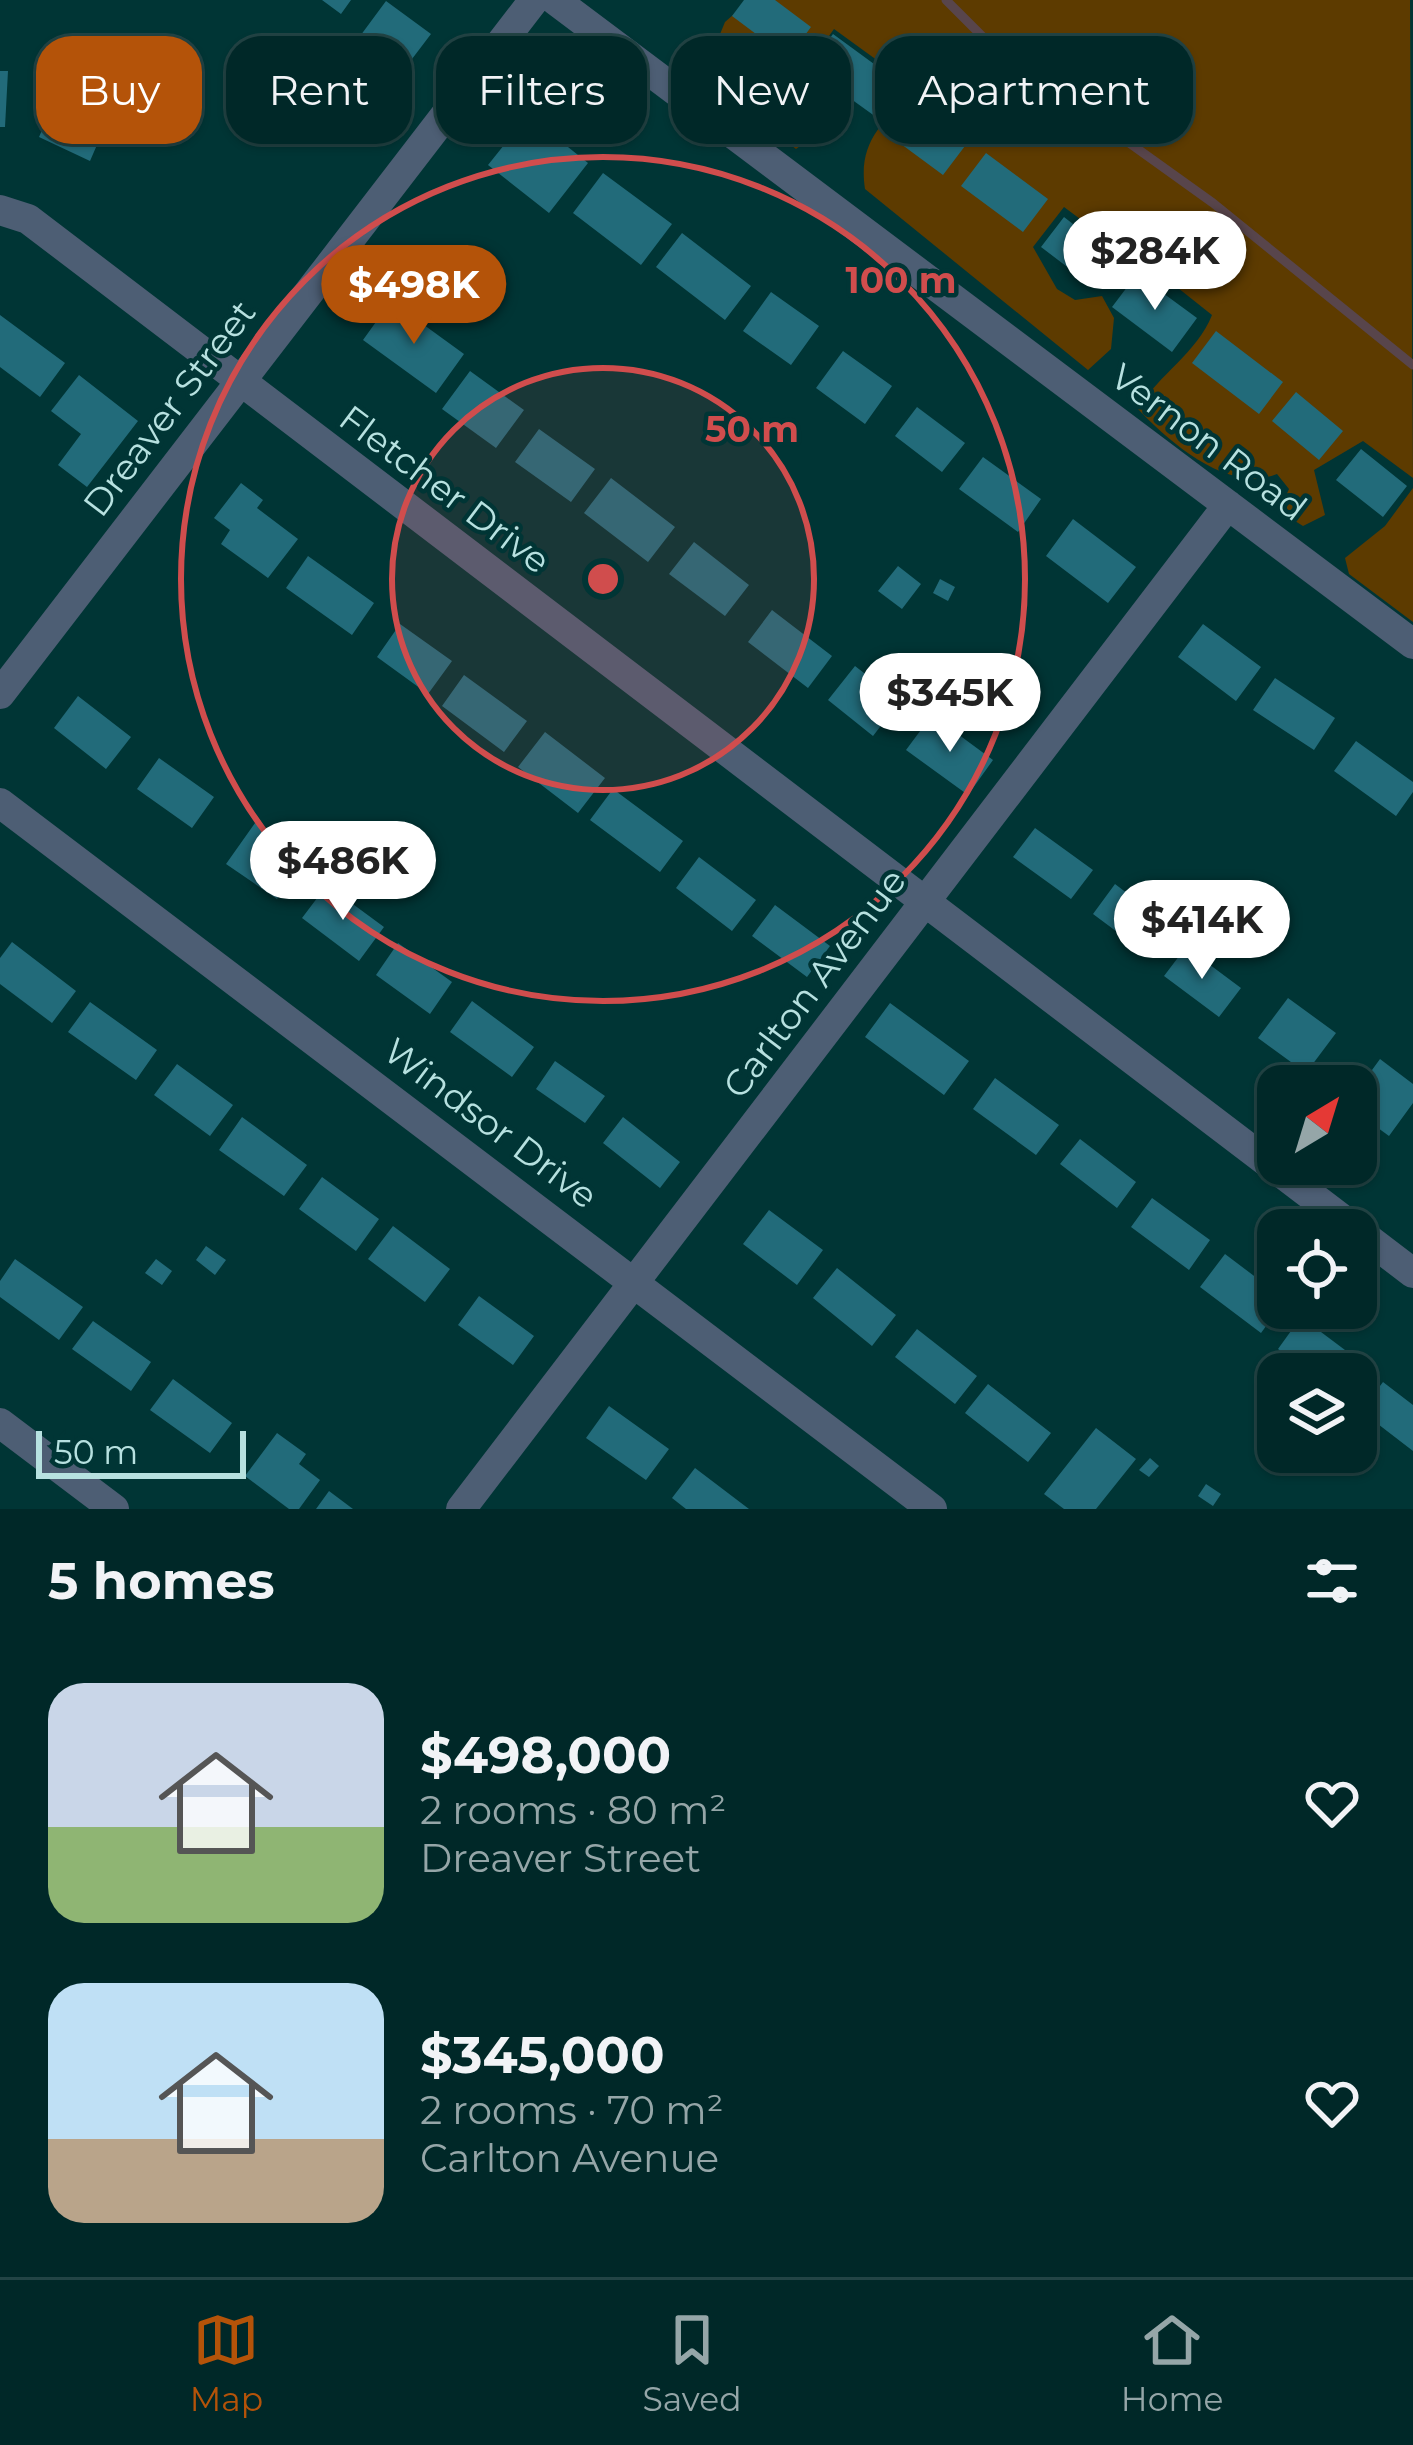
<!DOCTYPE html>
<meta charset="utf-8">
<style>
:root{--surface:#002828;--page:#0a3030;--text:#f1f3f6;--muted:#95a6a8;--line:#224445;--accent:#b45309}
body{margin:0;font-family:Montserrat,sans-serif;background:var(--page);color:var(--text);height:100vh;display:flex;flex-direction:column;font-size:45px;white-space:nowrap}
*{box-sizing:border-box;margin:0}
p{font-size:39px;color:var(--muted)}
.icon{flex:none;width:66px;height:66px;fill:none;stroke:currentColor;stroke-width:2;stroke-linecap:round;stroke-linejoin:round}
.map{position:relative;height:1509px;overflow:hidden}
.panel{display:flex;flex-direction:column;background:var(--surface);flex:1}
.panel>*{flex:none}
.top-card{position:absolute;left:36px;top:36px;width:1341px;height:108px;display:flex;gap:24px}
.needle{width:78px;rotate:38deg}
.tools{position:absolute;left:1257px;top:1065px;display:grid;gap:24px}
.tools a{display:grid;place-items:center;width:120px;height:120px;border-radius:24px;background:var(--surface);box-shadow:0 3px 9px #0004,0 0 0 3px var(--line);font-size:60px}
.scale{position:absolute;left:36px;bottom:30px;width:210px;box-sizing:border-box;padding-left:12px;border:6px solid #b7e1e0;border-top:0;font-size:33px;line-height:42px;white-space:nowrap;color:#b7e1e0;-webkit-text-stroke:9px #003535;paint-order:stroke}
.price{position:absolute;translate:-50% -102px;padding:0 27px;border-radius:42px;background:#fff;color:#222;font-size:39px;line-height:78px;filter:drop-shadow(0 3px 6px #0008)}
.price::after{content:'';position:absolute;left:50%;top:72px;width:36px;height:27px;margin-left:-18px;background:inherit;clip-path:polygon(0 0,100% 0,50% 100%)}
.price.selected{background:var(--accent);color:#fff}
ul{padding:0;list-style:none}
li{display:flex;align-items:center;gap:36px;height:300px;padding:0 48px}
li span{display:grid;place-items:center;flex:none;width:336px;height:240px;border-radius:36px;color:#555}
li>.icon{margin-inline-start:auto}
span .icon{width:144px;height:144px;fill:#fffc;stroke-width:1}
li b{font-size:51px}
h2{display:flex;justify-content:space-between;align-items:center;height:144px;padding:0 48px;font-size:51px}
.chip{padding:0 42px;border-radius:36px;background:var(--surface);box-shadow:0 3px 9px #0004,0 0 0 3px var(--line);font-size:42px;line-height:108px}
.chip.selected{background:var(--accent);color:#fff}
.menu{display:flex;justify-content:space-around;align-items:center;height:168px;border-top:3px solid var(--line);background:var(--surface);font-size:33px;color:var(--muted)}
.menu a{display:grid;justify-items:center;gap:6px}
.menu .selected{color:var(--accent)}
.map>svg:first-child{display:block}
</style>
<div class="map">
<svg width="1413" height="1509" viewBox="0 0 1413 1509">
<rect width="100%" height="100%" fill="#003535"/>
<!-- green -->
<path fill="#5d3b00" d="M750,0H1410L1413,478L1363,441L1314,470L1325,515L1303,526L1279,511L1289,489L1277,474C1229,494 1170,443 1138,409C1159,374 1197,353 1212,315L1178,288L1200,263L1198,252L1182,242L1143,266L1064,207L1033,247L1057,289L1075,300L1102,296L1114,318L1111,349L1088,370L865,189C858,143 881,125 910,92L907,82L834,29L804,71L827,86C834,120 822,130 796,149L702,78L725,22Z
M1413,488V622L1349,574L1345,558L1385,526Z"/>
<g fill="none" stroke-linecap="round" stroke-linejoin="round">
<!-- stream -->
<path stroke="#58454b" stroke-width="9" d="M946,0L987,41L1213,203L1413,365"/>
</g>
<!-- building -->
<path fill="#226b7a" d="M322,0H351L341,14Z
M744,0H775L811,27L788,58L732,16Z
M386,1L431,34L396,80L352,47Z
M833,34L900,83L876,117L808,68Z
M0,71H8L5,127H0Z
M59,92L110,115L90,161L39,137Z
M906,97L968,142L943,175L882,130Z
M528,115L588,163L549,213L488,165Z
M986,153L1048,199L1023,232L961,186Z
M603,173L672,224L641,265L573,213Z
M1064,217L1110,253L1087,282L1041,247Z
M682,233L751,286L725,320L656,267Z
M1137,274L1197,318L1172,352L1112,307Z
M771,292L819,326L791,365L743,331Z
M391,301L464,354L436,393L363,340Z
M0,315L65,363L40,397L0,367Z
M1216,331L1283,382L1259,414L1192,363Z
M843,351L892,386L865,424L816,388Z
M470,371L524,410L496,448L442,409Z
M79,375L138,421L87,487L58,465L81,434L51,411Z
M1296,392L1343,431L1319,460L1272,421Z
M917,407L965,443L942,472L895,436Z
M539,429L595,469L571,502L515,462Z
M1361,449L1407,486L1383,517L1336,480Z
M983,457L1041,499L1018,532L959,489Z
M611,478L675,527L648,562L584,513Z
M241,483L263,500L257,508L298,539L268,578L221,544L230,530L214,518Z
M1073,519L1136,567L1108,603L1046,556Z
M694,542L749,585L725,616L669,574Z
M308,556L374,603L352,635L286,588Z
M898,566L921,584L902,609L878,591Z
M940,579L955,587L948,601L933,593Z
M772,610L832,656L808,688L748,642Z
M400,624L452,661L428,694L377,657Z
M1203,624L1261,667L1236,701L1178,657Z
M855,666L900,701L873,736L828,700Z
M464,675L527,721L504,752L442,706Z
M1275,678L1335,718L1314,750L1253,710Z
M78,696L131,737L106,769L54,728Z
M932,715L993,760L968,795L906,750Z
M545,732L605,778L578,813L518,767Z
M1356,741L1413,782V792L1396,816L1334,771Z
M159,758L214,797L192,828L137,789Z
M613,789L683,841L660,872L590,820Z
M255,823L305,859L277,899L226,864Z
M1035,828L1093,870L1071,899L1013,857Z
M699,857L756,900L732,931L676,888Z
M1115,884L1170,926L1148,955L1093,914Z
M327,885L384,927L359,961L302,918Z
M775,905L830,946L807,977L752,936Z
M12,942L76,991L52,1023L0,984V958Z
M398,943L452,982L430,1014L376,975Z
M1186,947L1241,988L1219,1017L1164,976Z
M1288,998L1336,1033L1306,1073L1258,1038Z
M472,1001L534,1047L512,1077L450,1032Z
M90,1002L157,1050L136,1080L68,1032Z
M890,1003L969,1061L944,1095L865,1037Z
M1380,1059L1413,1084V1103L1389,1136L1356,1112V1092Z
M555,1061L605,1096L585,1123L536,1089Z
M177,1064L233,1105L210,1136L154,1095Z
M995,1078L1059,1125L1036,1155L973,1109Z
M242,1117L307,1165L284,1196L219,1150Z
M623,1117L680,1162L660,1188L603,1143Z
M1080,1139L1136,1182L1117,1208L1060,1164Z
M322,1177L379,1219L356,1251L299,1209Z
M1152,1198L1210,1240L1189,1270L1131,1227Z
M769,1210L823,1250L797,1285L743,1244Z
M393,1226L450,1269L425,1302L368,1259Z
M206,1246L226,1260L215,1275L196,1260Z
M1225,1254L1278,1294V1310L1261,1333L1200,1287Z
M15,1259L83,1307L59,1340L0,1297V1281Z
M156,1259L172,1271L162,1285L145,1273Z
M837,1268L896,1315L872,1346L813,1298Z
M479,1296L534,1336L513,1365L458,1325Z
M1301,1317L1361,1362L1352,1374H1312L1278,1349Z
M93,1321L151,1362L131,1391L72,1349Z
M917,1329L977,1376L955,1404L895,1357Z
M173,1379L232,1423L210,1453L150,1410Z
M1383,1382L1413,1405V1451L1361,1411Z
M988,1384L1051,1433L1028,1462L965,1413Z
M609,1406L669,1449L646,1480L586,1438Z
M1096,1428L1136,1459L1096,1509H1064L1044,1494Z
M277,1433L306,1454L299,1464L320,1480L299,1509H289L245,1476Z
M1150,1458L1159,1466L1149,1477L1139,1470Z
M695,1468L749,1509H686L672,1498Z
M1206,1484L1221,1494L1213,1506L1198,1496Z
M329,1491L353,1509H316Z"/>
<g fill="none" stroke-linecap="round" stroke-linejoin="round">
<!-- minor -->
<path stroke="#4d5e74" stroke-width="30" d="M555,0L1413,644
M0,210L28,219L1413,1273
M0,694L534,0
M0,803L932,1509
M0,1423L114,1509
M461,1509L1228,505"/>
</g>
<!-- distance rings -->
<circle cx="603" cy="579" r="211" fill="#d04d4d" fill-opacity=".12"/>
<g fill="none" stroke="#d04d4d" stroke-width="6">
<circle cx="603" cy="579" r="211"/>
<circle cx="603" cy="579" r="422"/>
</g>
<g text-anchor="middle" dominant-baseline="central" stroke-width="9" stroke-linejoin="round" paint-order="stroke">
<!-- street labels -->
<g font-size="36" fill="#b7e1e0" stroke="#003535">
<text transform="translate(169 408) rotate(-53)">Dreaver Street</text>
<text transform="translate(1209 442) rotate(37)">Vernon Road</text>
<text transform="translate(445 489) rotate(37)">Fletcher Drive</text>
<text transform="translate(814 983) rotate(-53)">Carlton Avenue</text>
<text transform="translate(491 1123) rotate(37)">Windsor Drive</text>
</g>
</g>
<circle cx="603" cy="579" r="18" fill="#d04d4d" stroke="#003535" stroke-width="6"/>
<g font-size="36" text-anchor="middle" font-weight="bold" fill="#d04d4d" stroke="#003535" stroke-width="9" stroke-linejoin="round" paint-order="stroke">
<text x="901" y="293">100 m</text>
<text x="752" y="442">50 m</text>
</g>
</svg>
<div class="tools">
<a><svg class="needle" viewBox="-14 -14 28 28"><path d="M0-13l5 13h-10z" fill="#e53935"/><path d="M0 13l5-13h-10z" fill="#95a6a8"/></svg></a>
<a><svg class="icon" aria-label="locate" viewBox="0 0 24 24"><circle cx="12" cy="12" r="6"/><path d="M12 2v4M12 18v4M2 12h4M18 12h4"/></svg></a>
<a><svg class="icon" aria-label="layers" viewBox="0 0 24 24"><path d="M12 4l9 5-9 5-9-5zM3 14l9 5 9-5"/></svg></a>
</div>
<div class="scale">50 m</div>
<b class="price" style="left:1155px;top:313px">$284K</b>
<b class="price selected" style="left:414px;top:347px">$498K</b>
<b class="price" style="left:950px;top:755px">$345K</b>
<b class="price" style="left:343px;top:923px">$486K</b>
<b class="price" style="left:1202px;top:982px">$414K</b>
<div class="top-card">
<a class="chip selected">Buy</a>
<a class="chip">Rent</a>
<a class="chip">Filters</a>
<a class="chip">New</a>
<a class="chip">Apartment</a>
</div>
</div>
<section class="panel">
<h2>5 homes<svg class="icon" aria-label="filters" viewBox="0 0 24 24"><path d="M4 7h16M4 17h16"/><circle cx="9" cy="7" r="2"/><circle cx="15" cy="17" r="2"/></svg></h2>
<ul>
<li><span style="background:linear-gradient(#c9d6e8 60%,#8fb573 0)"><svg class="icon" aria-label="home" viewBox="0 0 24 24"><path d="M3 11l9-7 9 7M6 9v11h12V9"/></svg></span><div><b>$498,000</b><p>2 rooms · 80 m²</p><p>Dreaver Street</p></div><svg class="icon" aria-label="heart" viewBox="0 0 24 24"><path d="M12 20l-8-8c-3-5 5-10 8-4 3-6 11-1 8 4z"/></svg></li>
<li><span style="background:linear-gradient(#bfe0f5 65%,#b9a48a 0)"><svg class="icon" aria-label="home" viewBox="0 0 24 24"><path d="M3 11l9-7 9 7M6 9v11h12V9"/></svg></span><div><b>$345,000</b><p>2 rooms · 70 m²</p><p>Carlton Avenue</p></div><svg class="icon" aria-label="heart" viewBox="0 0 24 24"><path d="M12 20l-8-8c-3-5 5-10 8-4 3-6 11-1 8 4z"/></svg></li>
</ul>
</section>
<nav class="menu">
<a class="selected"><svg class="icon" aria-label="map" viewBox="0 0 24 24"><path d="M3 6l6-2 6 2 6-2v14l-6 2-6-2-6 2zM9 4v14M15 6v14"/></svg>Map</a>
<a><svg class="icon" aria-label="saved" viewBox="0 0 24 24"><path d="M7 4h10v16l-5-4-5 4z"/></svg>Saved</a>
<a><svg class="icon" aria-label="home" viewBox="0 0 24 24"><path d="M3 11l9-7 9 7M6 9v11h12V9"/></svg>Home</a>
</nav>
